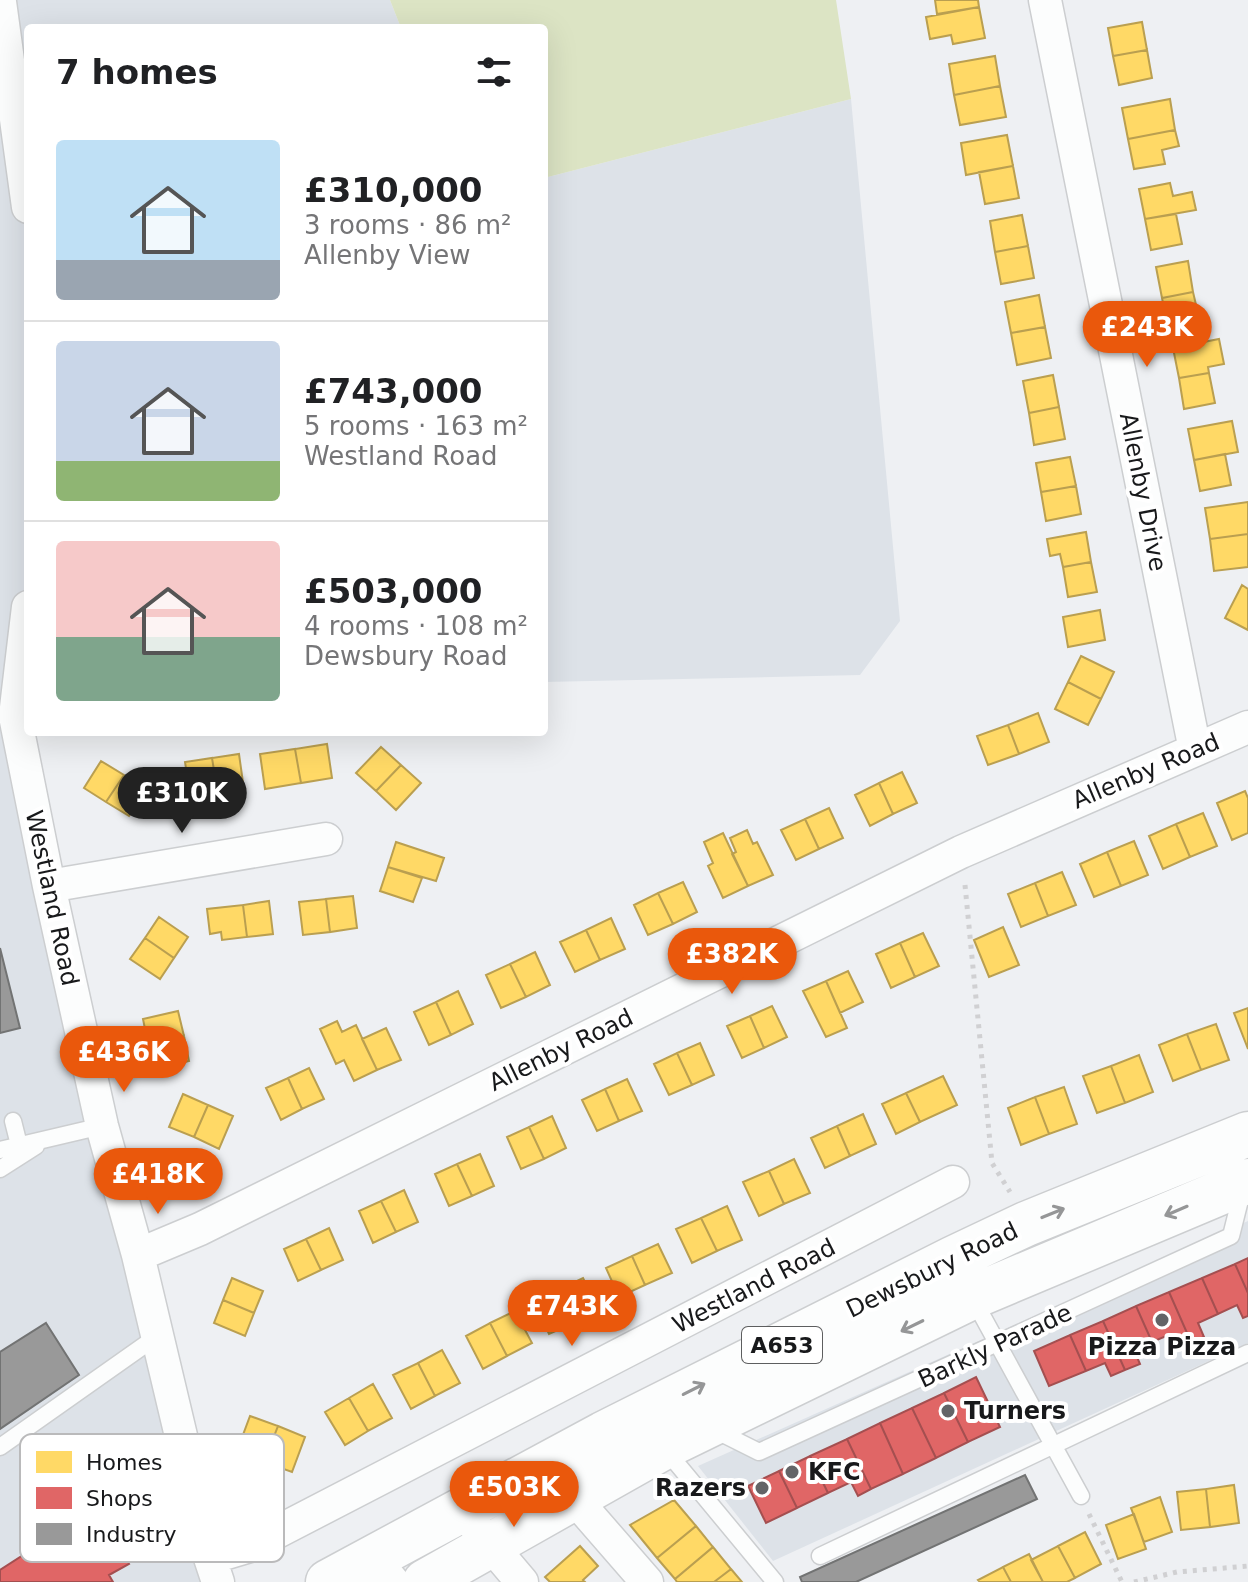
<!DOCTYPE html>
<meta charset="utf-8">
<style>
:root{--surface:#fff;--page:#f6f6f6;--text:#202124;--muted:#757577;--line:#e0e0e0;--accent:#ea580c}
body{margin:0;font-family:"DejaVu Sans",sans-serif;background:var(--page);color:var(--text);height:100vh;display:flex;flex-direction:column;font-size:30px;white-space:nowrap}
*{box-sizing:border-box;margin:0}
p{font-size:26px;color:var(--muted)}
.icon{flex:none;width:44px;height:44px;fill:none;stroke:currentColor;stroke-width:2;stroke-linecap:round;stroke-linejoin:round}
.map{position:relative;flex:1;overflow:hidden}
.drawer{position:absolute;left:24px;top:24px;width:524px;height:712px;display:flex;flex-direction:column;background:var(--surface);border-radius:8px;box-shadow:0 8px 32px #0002}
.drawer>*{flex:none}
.price{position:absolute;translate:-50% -68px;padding:0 18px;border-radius:28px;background:var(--accent);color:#fff;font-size:26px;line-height:52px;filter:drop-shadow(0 2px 4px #0008)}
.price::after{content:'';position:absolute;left:50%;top:48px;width:24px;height:18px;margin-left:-12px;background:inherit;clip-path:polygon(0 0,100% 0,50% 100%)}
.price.active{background:#222;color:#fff}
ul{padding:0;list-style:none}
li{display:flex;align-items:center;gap:24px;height:200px;padding:0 32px}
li+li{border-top:2px solid var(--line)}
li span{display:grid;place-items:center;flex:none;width:224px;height:160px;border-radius:8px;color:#555}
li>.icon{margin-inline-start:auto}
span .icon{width:96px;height:96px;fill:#fffc;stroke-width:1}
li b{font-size:34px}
h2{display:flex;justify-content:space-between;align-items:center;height:96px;padding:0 32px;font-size:34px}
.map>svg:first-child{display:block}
</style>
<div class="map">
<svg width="1248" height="1582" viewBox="0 0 1248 1582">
<rect width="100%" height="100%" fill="#eef0f3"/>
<!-- built -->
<path fill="#dde2e8" d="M0,0H390L401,28H28V694L18,695L218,1582H0Z
M851,99L900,621L860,675L544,682V178Z
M1248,1221V1343L773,1561L698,1466Z"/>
<!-- green -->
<path fill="#dce4c4" d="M390,0H836L851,99L544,178V28H401Z"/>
<!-- homes -->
<path fill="#ffd966" stroke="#ba9f50" stroke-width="2" d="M935,0H978L979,7L937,14Z
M979,7L985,38L953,44L951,35L930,39L926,17Z
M1142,22L1147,50L1113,56L1108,28Z
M1147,50L1152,78L1119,85L1113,56Z
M995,56L1000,86L954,95L949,64Z
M1000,86L1006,117L960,125L954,95Z
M1170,99L1175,130L1128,139L1122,108Z
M1175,130L1179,146L1162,150L1165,164L1134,169L1128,139Z
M1007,135L1013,166L966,175L961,143Z
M1013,166L1019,198L985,204L979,172Z
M1170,183L1173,196L1192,192L1196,210L1145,219L1139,189Z
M1176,214L1182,244L1151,250L1145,219Z
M1022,215L1028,246L995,252L990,221Z
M1028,246L1034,278L1001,284L995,252Z
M1188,261L1193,292L1162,298L1156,267Z
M1193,292L1200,322L1168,328L1162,298Z
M1039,295L1045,327L1011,333L1005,302Z
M1045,327L1051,358L1017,365L1011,333Z
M1219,339L1224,364L1208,367L1209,373L1179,378L1173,348Z
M1209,373L1215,403L1184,409L1179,378Z
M1053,375L1059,407L1029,413L1023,381Z
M1059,407L1065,439L1034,445L1029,413Z
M1232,421L1238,452L1194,460L1188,429Z
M1225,454L1231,485L1200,491L1194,460Z
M1070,457L1076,486L1041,492L1036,463Z
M1076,486L1081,514L1046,521L1041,492Z
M1248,502V534L1210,539L1205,508Z
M1086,532L1091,562L1063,567L1060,554L1050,556L1047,539Z
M1248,534V567L1214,571L1210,539Z
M1091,562L1097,592L1068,597L1063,567Z
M1242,585L1248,589V630L1225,618Z
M1100,610L1105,640L1068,647L1063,617Z
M1081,656L1114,672L1101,699L1068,682Z
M1068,682L1101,699L1088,725L1055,709Z
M1038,713L1049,742L1019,754L1008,725Z
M1008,725L1019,754L988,765L977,736Z
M327,744L332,778L301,783L295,749Z
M381,747L401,765L376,791L356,773Z
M295,749L301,783L265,789L260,754Z
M239,754L245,797L219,801L212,758Z
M212,758L219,801L192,806L185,762Z
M101,761L124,775L106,802L84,788Z
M401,765L421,783L396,810L376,791Z
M902,772L917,803L893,814L879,783Z
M124,775L146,789L129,816L106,802Z
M879,783L893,814L870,826L855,795Z
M1245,791L1248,798V833L1232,840L1217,803Z
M829,808L843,838L819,849L805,819Z
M1203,813L1217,846L1190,857L1176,824Z
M805,819L819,849L796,860L781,830Z
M1176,824L1190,857L1163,869L1149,836Z
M747,830L753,844L757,842L773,875L748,886L732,854L736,852L730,838Z
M723,833L748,886L723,898L708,866L713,863L704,842Z
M1134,841L1148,875L1121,886L1107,852Z
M396,842L444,858L436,881L388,867Z
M1107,852L1121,886L1094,897L1080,864Z
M388,867L422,878L413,902L380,891Z
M1062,872L1076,905L1048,916L1035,883Z
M683,882L697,912L673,924L658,893Z
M1035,883L1048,916L1021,927L1008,894Z
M658,893L673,924L648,935L634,905Z
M353,896L357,928L330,932L326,899Z
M326,899L330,932L303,935L299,902Z
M269,901L273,934L247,937L243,905Z
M243,905L247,937L222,940L221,932L210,934L207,909Z
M159,917L188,937L174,958L145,938Z
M611,918L625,949L600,960L586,930Z
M1003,927L1019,965L989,977L974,940Z
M586,930L600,960L575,972L560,942Z
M923,933L939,966L915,977L900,943Z
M145,938L174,958L160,979L130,959Z
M900,943L915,977L891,988L876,954Z
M535,952L550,985L526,997L510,964Z
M510,964L526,997L501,1008L486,975Z
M848,971L863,1002L840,1013L826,981Z
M826,981L847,1028L826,1037L803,991Z
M458,991L473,1024L451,1035L436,1002Z
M436,1002L451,1035L429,1045L414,1012Z
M772,1006L787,1037L764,1048L750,1016Z
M1248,1008V1049L1234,1013Z
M178,1011L184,1036L148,1044L143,1019Z
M750,1016L764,1048L742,1058L727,1026Z
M337,1021L342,1032L356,1025L377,1070L354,1081L344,1060L336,1064L320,1029Z
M1216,1024L1229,1060L1201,1070L1187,1034Z
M386,1028L401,1060L377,1070L362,1039Z
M1187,1034L1201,1070L1173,1081L1159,1045Z
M184,1036L189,1061L154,1069L148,1044Z
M700,1043L714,1075L692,1085L677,1053Z
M677,1053L692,1085L669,1095L654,1064Z
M1139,1055L1153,1092L1125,1103L1111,1066Z
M1111,1066L1125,1103L1097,1113L1083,1076Z
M309,1068L324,1099L302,1109L288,1078Z
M943,1076L957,1105L920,1122L906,1093Z
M288,1078L302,1109L281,1120L266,1088Z
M627,1079L642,1111L619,1121L605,1089Z
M1064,1087L1077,1124L1049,1134L1035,1097Z
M605,1089L619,1121L597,1131L582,1100Z
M906,1093L920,1122L896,1134L882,1104Z
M183,1094L208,1105L194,1137L169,1127Z
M1035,1097L1049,1134L1021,1145L1008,1108Z
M208,1105L233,1116L219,1149L194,1137Z
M863,1114L876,1144L850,1156L837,1126Z
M552,1116L566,1148L544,1159L529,1127Z
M837,1126L850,1156L825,1168L811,1138Z
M529,1127L544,1159L521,1169L507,1137Z
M480,1154L494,1186L472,1196L457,1164Z
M794,1159L810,1193L784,1204L769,1171Z
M457,1164L472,1196L449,1206L435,1174Z
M769,1171L784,1204L759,1216L743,1182Z
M404,1190L418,1222L396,1232L381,1201Z
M381,1201L396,1232L373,1243L359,1211Z
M727,1206L742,1240L717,1251L701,1218Z
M701,1218L717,1251L692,1263L676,1229Z
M329,1228L343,1260L321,1270L306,1239Z
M306,1239L321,1270L298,1281L284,1249Z
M658,1244L672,1273L645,1285L632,1256Z
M632,1256L645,1285L619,1297L606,1268Z
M232,1278L263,1291L254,1313L223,1300Z
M583,1278L599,1312L574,1323L558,1290Z
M558,1290L574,1323L549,1334L534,1301Z
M223,1300L254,1313L245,1336L214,1323Z
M515,1311L532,1343L507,1356L490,1323Z
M490,1323L507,1356L483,1369L466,1336Z
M442,1350L460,1383L435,1396L418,1363Z
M418,1363L435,1396L411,1409L393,1375Z
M373,1384L392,1418L368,1431L349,1398Z
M349,1398L368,1431L345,1445L325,1412Z
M250,1416L278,1426L264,1462L237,1451Z
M278,1426L305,1437L292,1472L264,1462Z
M1234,1485L1239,1523L1210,1527L1206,1489Z
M1206,1489L1210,1527L1181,1530L1177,1492Z
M1160,1497L1172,1532L1144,1542L1131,1508Z
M674,1500L696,1526L657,1558L630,1525Z
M1134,1514L1146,1549L1118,1559L1106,1525Z
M696,1526L713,1547L675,1579L657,1558Z
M1085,1532L1101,1564L1075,1578L1058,1546Z
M580,1546L598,1566L583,1580L585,1582H550L545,1577Z
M1058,1546L1075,1578L1067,1582H1043L1031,1560Z
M713,1547L731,1569L714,1582H677L675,1579Z
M1029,1554L1043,1582H1011L1003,1567Z
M1003,1567L1011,1582H980L978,1580Z
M731,1569L742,1582H714Z"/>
<!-- shops -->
<path fill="#e06666" stroke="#a44f50" stroke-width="2" d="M1248,1258V1293L1235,1264Z
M1235,1264L1248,1293V1316L1243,1318L1237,1305L1218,1314L1202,1278Z
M1202,1278L1218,1314L1198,1323L1204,1337L1191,1342L1169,1292Z
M1169,1292L1191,1342L1177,1348L1171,1334L1152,1342L1136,1306Z
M1136,1306L1152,1342L1134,1350L1140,1364L1125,1370L1103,1321Z
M1103,1321L1125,1370L1111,1376L1105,1363L1086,1371L1070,1335Z
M1070,1335L1086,1371L1049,1386L1034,1351Z
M976,1377L1000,1427L968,1442L944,1393Z
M944,1393L968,1442L936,1458L912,1408Z
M912,1408L936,1458L903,1474L880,1423Z
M880,1423L903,1474L871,1489L847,1439Z
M847,1439L871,1489L858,1496L851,1482L828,1493L810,1456Z
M810,1456L828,1493L797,1508L779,1471Z
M779,1471L797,1508L766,1523L748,1486Z
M93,1510L129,1564L109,1575L113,1582H0V1570Z"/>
<!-- industry -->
<path fill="#999" stroke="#727373" stroke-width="2" d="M0,948L20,1028L0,1033Z
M46,1323L79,1375L0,1429V1352Z
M1025,1475L1037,1499L856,1582H802L800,1577Z"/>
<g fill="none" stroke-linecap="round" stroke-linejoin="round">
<!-- service casing -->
<g stroke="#ccced0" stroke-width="19">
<path id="service" d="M13,1121L19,1145
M0,1150L102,1126
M0,1169L36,1146
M972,1297L1081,1496
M713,1429L759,1452L1231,1236L1243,1188
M0,1447L156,1337
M664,1448L775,1582
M128,1547L194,1492
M820,1556L1248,1353"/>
</g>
<!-- minor casing -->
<g stroke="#ccced0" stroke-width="35">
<path id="minor" d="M1045,0L1195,750
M0,2L28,207
M28,607L15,716L49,886L102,1126L138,1255L210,1558L218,1582
M49,886L326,839
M138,1255L200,1229L961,852L1248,727
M560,1482L647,1582
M477,1529L522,1582
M210,1558L250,1546L953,1182
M374,1559L393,1582"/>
</g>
<!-- primary casing -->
<g stroke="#ccced0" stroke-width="47">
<path id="primary" d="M328,1582L603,1434L952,1259L1026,1224L1248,1134
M425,1582L664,1447L972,1297L1248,1181"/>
</g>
<!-- path -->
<path stroke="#d0d0d2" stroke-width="5" stroke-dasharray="4 6" stroke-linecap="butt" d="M965,885L992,1163L1010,1192
M1089,1514L1122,1582
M1134,1582L1177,1572L1248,1566"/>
<!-- service -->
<use href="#service" stroke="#fcfdfd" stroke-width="16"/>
<!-- minor -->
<use href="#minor" stroke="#fcfdfd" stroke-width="32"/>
<!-- primary -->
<use href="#primary" stroke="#fcfdfd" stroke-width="44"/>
</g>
<!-- one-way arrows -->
<defs><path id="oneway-shaft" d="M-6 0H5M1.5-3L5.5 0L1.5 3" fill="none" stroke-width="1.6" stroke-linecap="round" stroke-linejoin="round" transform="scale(2)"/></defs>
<g stroke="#959697">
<use href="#oneway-shaft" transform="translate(1176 1211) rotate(157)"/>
<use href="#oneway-shaft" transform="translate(1053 1213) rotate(-22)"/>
<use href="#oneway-shaft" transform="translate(912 1326) rotate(154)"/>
<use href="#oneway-shaft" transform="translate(694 1389) rotate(-27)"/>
</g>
<!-- markers -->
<g fill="#636467" stroke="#fff" stroke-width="3">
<circle cx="1162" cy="1320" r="8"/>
<circle cx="948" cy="1411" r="8"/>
<circle cx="792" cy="1472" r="8"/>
<circle cx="762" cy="1488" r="8"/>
</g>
<g text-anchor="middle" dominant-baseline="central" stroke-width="8" stroke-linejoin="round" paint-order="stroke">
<!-- shield labels -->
<rect fill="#fff" stroke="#5d5e5f" stroke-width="2" x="742" y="1327" width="80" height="36" rx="6"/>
<g font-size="22" font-weight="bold" fill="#18191b">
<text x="782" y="1345">A653</text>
</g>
<!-- street labels -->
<g font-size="24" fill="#18191b" stroke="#fff">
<text transform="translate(1143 492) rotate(79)">Allenby Drive</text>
<text transform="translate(1146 771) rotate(-23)">Allenby Road</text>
<text transform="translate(52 898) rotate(78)">Westland Road</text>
<text transform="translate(561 1050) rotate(-26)">Allenby Road</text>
<text transform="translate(932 1270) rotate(-26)">Dewsbury Road</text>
<text transform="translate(754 1286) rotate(-27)">Westland Road</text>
<text transform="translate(995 1346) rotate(-25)">Barkly Parade</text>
</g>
<!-- poi labels -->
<g font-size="24" font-weight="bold" fill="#18191b" stroke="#fff" text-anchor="start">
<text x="1162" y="1347" text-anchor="middle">Pizza Pizza</text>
<text x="964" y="1411">Turners</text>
<text x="808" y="1472">KFC</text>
<text x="746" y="1488" text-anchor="end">Razers</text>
</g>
</g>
<!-- legend -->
<rect x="20" y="1434" width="264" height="128" rx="12" fill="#fff" stroke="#bababb" stroke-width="2"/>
<rect x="36" y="1451" width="36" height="22" fill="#ffd966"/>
<rect x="36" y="1487" width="36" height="22" fill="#e06666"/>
<rect x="36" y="1523" width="36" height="22" fill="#999"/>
<g font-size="22" fill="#18191b">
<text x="86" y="1470">Homes</text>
<text x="86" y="1506">Shops</text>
<text x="86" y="1542">Industry</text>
</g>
</svg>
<b class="price" style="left:1147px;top:369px">£243K</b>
<b class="price active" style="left:182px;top:835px">£310K</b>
<b class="price" style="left:732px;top:996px">£382K</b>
<b class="price" style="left:124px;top:1094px">£436K</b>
<b class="price" style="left:158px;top:1216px">£418K</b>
<b class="price" style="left:572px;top:1348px">£743K</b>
<b class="price" style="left:514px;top:1529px">£503K</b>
<section class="drawer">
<h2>7 homes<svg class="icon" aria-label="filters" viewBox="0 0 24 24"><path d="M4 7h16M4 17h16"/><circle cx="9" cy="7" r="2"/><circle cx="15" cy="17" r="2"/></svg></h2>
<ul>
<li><span style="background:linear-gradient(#bfe0f5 75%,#9aa5b1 0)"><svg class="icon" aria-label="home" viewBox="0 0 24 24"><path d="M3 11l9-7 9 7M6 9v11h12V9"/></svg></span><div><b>£310,000</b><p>3 rooms · 86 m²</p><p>Allenby View</p></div></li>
<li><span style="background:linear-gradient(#c9d6e8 75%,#8fb573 0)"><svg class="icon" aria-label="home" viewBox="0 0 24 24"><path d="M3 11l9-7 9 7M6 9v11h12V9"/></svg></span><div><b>£743,000</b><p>5 rooms · 163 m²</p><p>Westland Road</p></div></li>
<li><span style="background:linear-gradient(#f6c9c9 60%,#7fa58c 0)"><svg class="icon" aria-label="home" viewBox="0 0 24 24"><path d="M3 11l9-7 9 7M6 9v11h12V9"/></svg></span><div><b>£503,000</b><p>4 rooms · 108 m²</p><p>Dewsbury Road</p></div></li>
</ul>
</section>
</div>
